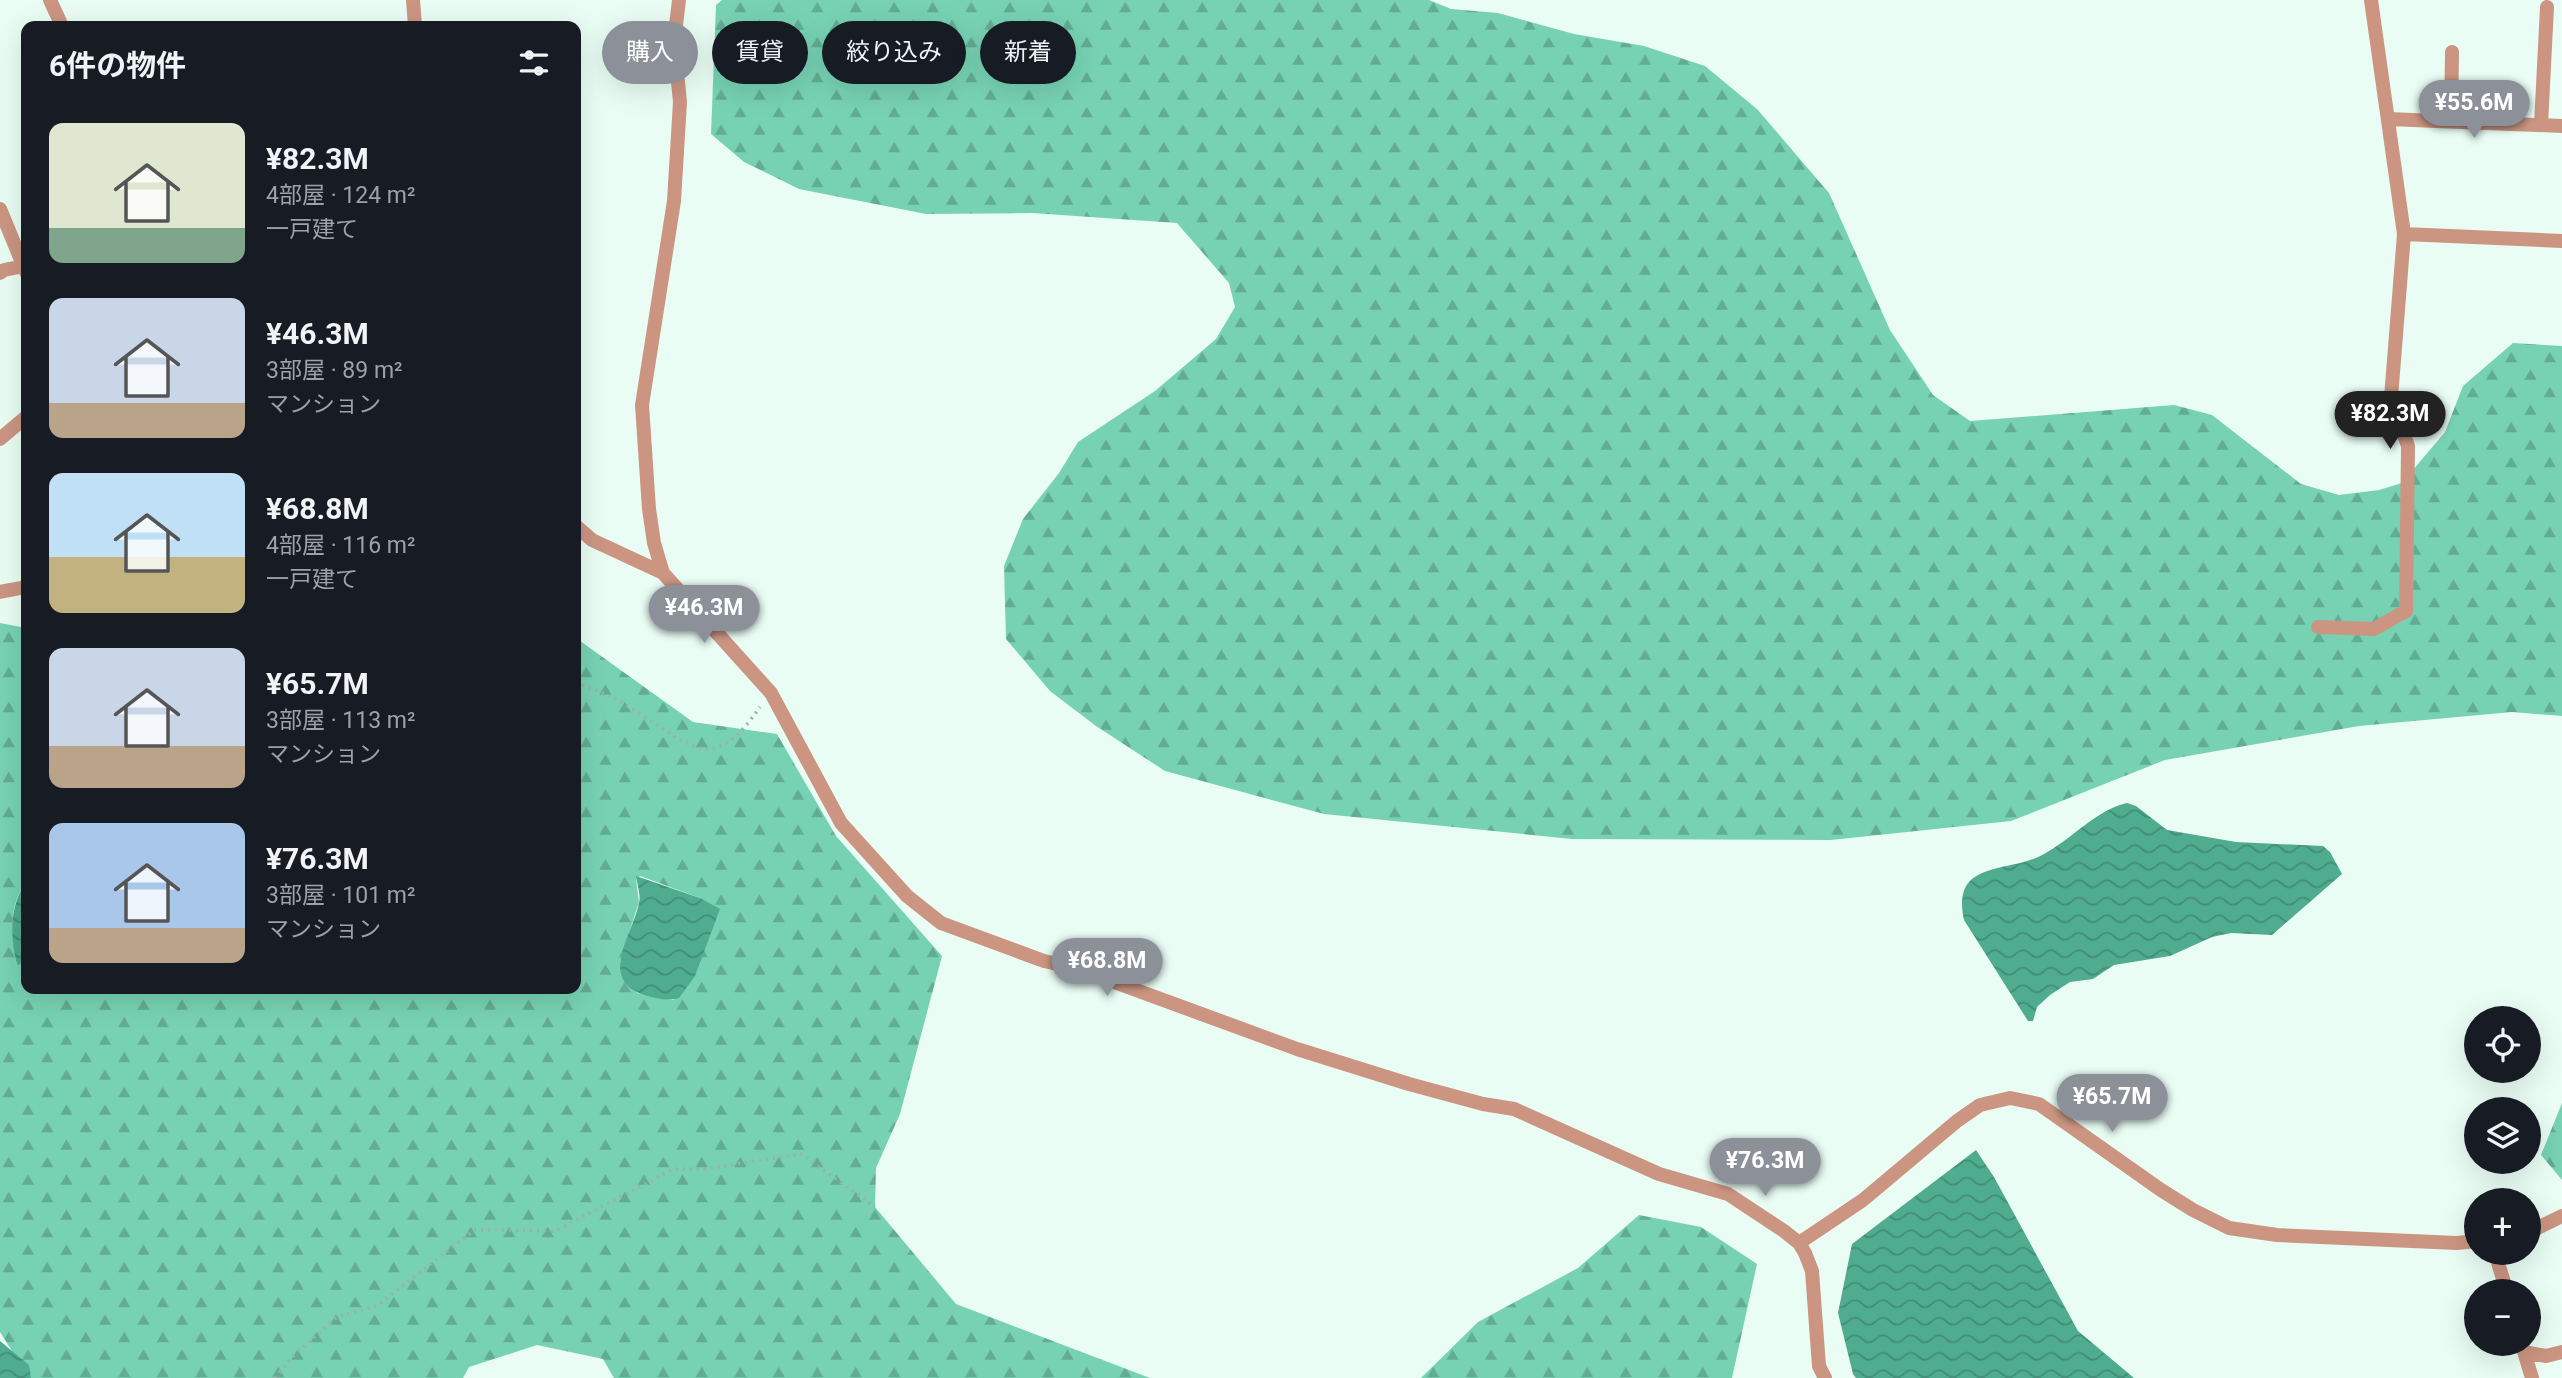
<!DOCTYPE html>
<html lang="ja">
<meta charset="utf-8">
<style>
:root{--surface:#171b24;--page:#20242c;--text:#f1f3f6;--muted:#9ea1a6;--accent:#8c9099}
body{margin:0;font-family:Roboto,"Noto Sans JP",sans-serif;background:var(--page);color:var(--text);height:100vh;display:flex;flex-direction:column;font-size:26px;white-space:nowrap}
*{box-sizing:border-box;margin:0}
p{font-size:23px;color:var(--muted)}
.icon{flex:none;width:38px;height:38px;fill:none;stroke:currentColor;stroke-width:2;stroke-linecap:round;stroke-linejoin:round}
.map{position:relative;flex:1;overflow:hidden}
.drawer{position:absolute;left:21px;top:21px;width:560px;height:973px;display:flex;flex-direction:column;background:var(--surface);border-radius:14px;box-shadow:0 7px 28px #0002}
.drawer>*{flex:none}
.banner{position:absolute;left:602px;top:21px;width:665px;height:63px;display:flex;gap:14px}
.buttons{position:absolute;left:2464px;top:1006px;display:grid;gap:14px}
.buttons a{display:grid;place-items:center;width:77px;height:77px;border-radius:50%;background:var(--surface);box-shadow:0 7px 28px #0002;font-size:35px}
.price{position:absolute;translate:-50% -60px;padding:0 16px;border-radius:24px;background:var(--accent);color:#fff;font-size:23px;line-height:46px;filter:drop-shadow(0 2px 4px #0008)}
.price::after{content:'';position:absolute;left:50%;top:42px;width:21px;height:16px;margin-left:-10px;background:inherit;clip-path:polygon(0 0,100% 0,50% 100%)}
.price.selected{background:#222;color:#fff}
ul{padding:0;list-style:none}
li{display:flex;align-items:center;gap:21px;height:175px;padding:0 28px}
li span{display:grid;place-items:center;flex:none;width:196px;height:140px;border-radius:14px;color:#555}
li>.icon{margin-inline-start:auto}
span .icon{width:84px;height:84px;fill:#fffc;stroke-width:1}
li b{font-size:30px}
h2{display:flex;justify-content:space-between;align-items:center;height:84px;padding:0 28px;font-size:30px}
.tag{padding:0 24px;border-radius:32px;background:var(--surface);box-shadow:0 7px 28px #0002;font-size:24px;line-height:63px}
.tag.selected{background:var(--accent);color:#fff}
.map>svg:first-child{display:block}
</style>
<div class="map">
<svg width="2562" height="1378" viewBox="0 0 2562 1378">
<defs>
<pattern id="forest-firs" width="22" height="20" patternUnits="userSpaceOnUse" patternTransform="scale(1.75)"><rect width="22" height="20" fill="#77d2b3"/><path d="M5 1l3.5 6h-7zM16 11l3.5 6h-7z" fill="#62ac93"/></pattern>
<pattern id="water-waves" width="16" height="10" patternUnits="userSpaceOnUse" patternTransform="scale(1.75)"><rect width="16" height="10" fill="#4fac8e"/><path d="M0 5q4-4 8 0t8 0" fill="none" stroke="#428d75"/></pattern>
</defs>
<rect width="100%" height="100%" fill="#e9fdf5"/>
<!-- forest -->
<path fill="url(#forest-firs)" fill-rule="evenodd" d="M722,0H1429L1451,9L1498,13L1574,34L1644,46L1705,66L1757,109L1829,193L1890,330L1933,395L1970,421L2174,405L2212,415L2301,484L2339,495L2379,490L2402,483L2445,432L2463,386L2513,343L2562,346V716L2512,712L2359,726L2165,760L2011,821L1831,840L1572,839L1324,814L1165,771L1096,726L1050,691L1006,639L1004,566L1023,519L1059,473L1078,442L1155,391L1216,339L1235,307L1229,283L1177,223L1032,213L926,214L799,189L744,162L711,134L716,5Z
M0,623L26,628V882C7,909 13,931 16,962L17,965L26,964V989H576V638L693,722L777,734L836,836L942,956L900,1114L876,1168L875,1207L956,1304L1150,1378H614L603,1359L537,1345L469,1367L463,1378H29L0,1332ZM640,876L700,898L674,1000L656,998L637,993L620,961L639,902L636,879Z
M2562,1103V1180L2541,1155Z
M1639,1215L1701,1227L1757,1264L1732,1378H1421L1478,1322L1578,1268Z"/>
<!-- water -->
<path fill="url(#water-waves)" d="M2127,803L2136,806L2167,830L2236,842L2323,846L2330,852L2342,874L2272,935L2231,933L2212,937L2170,956L2114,965L2093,979L2070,982L2050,995L2037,1007L2033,1021H2028L1964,920C1961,906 1960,889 1972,879C1992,864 2022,867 2044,854C2072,839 2096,810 2127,803Z
M636,876L700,898L720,909L695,976L679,998C669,1001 657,999 647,996C596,980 632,937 639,903C641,894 637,885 636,876Z
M26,882V964L17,965C10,936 9,907 26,882Z
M1976,1150L1994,1177L2078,1331L2134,1378H1856L1853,1374L1838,1313L1852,1244Z
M0,1341L29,1365L31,1378H0Z"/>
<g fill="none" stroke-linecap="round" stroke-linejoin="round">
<!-- path -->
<path stroke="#a0afa9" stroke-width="3.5" stroke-dasharray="2 5" stroke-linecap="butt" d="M576,682C589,688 603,692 616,699C636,709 686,749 706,749C731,748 747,725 760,707
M275,1378L292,1357L337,1317L377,1306L474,1230L556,1231L673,1169H705L801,1154L875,1207"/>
<!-- minor -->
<path stroke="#cb9582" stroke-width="14" d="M50,0L62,26
M413,0L415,26
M2371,0L2404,234L2562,241
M2388,119L2562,126
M2451,121L2452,52
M2541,125L2547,7
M0,209L26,272
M0,273L4,270L24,266
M0,439L26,417
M576,526L592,540L663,573L771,693L841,823L907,896L941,923L1044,961L1076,968L1297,1049L1409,1084L1483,1104L1514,1109L1659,1174L1728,1194L1784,1231L1799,1243L1805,1253L1812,1271L1819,1366L1825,1378
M663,573L654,543L649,509L642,405L674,201L680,102L674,42L679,0
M0,592L26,587
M2318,627L2374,629L2406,611L2408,446L2391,398L2404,234
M2529,1232L2562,1216
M1799,1243L1863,1200L1957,1121L1980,1105L2010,1098L2039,1104L2161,1190L2193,1210L2229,1228L2277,1235L2457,1243L2476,1241
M2495,1253L2507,1292
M2522,1345L2532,1378
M2524,1352L2546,1356L2562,1352"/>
</g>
</svg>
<div class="buttons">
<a><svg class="icon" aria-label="locate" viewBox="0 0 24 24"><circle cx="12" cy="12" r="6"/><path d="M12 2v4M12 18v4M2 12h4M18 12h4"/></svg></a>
<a><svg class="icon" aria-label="layers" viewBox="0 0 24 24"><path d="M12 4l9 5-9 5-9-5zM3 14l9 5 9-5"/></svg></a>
<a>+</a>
<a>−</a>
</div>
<b class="price" style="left:2474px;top:140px">¥55.6M</b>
<b class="price selected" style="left:2390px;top:451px">¥82.3M</b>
<b class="price" style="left:704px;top:645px">¥46.3M</b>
<b class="price" style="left:1107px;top:998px">¥68.8M</b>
<b class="price" style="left:2112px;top:1134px">¥65.7M</b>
<b class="price" style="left:1765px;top:1198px">¥76.3M</b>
<div class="banner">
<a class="tag selected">購入</a>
<a class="tag">賃貸</a>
<a class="tag">絞り込み</a>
<a class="tag">新着</a>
</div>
<section class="drawer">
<h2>6件の物件<svg class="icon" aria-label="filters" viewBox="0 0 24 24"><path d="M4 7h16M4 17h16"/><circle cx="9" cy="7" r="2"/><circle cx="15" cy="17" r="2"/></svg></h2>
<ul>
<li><span style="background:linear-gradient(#dfe7d0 75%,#7fa58c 0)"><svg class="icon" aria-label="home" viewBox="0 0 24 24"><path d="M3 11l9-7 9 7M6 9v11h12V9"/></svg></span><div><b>¥82.3M</b><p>4部屋 · 124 m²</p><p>一戸建て</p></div></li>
<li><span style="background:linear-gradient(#c9d6e8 75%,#b9a48a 0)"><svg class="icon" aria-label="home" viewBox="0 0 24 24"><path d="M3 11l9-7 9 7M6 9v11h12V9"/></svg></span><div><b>¥46.3M</b><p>3部屋 · 89 m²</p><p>マンション</p></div></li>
<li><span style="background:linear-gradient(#bfe0f5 60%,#c2b280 0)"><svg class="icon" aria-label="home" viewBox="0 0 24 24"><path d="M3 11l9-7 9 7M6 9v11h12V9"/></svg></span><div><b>¥68.8M</b><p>4部屋 · 116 m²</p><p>一戸建て</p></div></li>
<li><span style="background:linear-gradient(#c9d6e8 70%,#b9a48a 0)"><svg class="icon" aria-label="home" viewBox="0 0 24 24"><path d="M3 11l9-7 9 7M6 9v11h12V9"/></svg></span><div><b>¥65.7M</b><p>3部屋 · 113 m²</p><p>マンション</p></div></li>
<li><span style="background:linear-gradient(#a9c7e8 75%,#b9a48a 0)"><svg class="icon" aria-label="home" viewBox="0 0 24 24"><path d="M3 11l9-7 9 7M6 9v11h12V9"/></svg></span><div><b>¥76.3M</b><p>3部屋 · 101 m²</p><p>マンション</p></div></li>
</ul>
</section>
</div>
